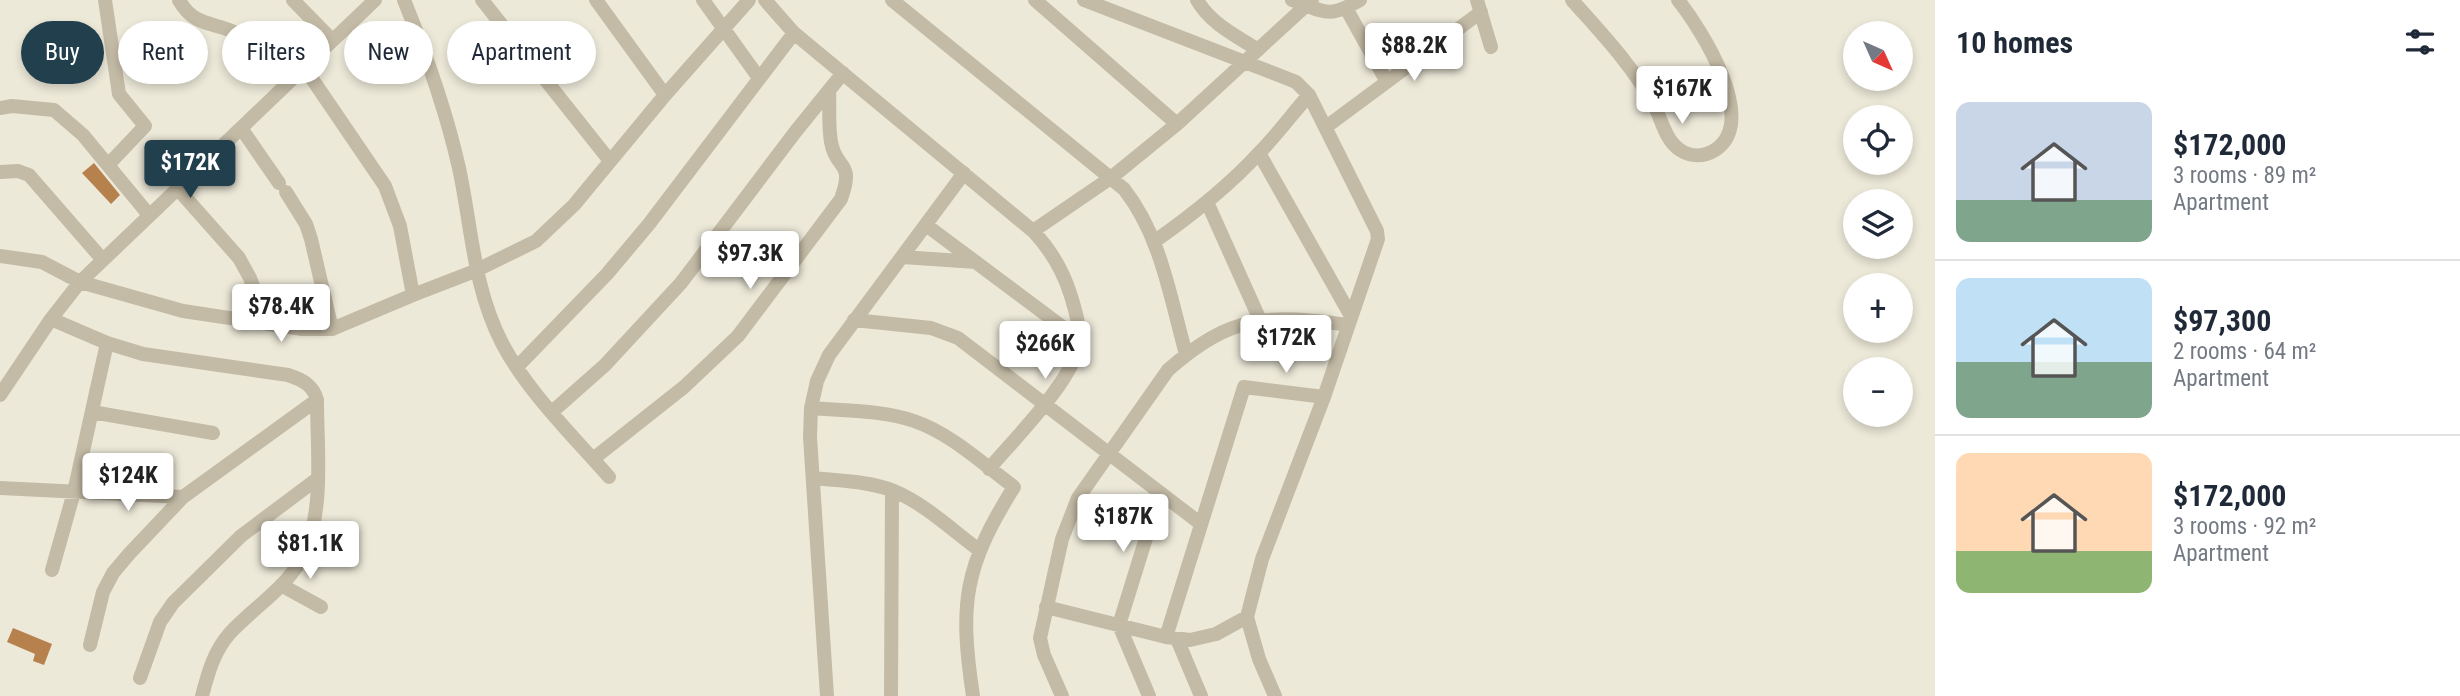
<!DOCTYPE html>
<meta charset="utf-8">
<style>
:root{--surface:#fff;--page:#f6f6f7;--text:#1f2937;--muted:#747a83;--line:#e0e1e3;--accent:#213f4d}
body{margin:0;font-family:"Roboto Condensed",sans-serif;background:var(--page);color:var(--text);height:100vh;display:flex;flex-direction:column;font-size:26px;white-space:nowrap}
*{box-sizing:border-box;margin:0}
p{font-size:23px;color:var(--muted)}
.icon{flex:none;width:38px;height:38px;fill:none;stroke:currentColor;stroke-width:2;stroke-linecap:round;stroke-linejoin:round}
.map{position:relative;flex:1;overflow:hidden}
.panel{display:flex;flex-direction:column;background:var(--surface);width:525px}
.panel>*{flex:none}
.top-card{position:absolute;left:21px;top:21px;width:665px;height:63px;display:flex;gap:14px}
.needle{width:46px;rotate:135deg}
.controls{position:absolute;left:1843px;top:21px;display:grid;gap:14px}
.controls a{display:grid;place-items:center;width:70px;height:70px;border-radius:50%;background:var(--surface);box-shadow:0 4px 10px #0003;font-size:35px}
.price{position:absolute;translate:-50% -60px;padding:0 16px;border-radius:7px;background:#fff;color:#222;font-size:23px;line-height:46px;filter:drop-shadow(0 2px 4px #0008)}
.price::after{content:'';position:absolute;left:50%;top:42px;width:21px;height:16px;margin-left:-10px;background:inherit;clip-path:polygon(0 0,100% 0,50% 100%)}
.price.current{background:var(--accent);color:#fff}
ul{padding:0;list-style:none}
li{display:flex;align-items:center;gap:21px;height:175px;padding:0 21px}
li+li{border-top:2px solid var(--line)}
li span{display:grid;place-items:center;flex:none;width:196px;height:140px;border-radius:14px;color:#555}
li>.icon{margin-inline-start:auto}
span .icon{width:84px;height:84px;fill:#fffc;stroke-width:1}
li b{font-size:30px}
h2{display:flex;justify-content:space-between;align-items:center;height:84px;padding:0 21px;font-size:30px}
.chip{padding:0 24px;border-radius:32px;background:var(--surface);box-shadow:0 4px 10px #0003;font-size:24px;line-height:63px}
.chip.current{background:var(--accent);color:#fff}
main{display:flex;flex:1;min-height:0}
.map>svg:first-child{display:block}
</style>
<main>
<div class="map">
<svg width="1935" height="696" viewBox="0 0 1935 696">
<rect width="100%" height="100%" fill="#ede9d9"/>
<!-- building -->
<path fill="#b7814d" d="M94,163L120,195L111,204L82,173Z
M13,628L52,644L44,665L33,661L35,654L7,642Z"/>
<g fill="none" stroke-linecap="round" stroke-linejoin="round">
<!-- minor -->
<path stroke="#c4bba6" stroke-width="14" d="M105,0L119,94L145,126L108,165
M179,0C195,29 217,21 240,35C258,46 274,67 288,82
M293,0L332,40
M404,0C426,54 446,110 459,168C472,228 473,287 502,343C526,390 574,437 609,477
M482,0L610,161
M596,0L665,95
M703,0L759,78
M765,0L794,33L1033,231C1051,250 1063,270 1071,296C1075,310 1081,328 1079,343C1074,380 1014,439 989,469
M892,0L1124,189C1161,236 1170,297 1186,354
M1035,0L1177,124
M1084,0L1286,78L1296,82L1309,95L1377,231L1378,239L1324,397L1262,559L1247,617L1259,659L1275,696
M1197,0C1211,24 1235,35 1258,50
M1292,0C1325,12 1328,19 1360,0
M1477,0L1491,47
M1572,0C1602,34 1632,65 1654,105C1662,120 1665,140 1680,150C1691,157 1704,157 1715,150C1760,121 1701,29 1678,0
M1346,8L1387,82
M304,67L385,186L400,226L413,295
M0,108L12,106L54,110L83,135L149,215
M1326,127L1481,12
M241,128L279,183
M1259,153L1351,316
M0,172L18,171L29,175L103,260
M177,188L239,258L250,278L267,324
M286,192L306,224L311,239L332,329
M1207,202L1260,320
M926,225L1080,340
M1033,231L1112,177L1177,124L1312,0
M1155,241C1192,215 1228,187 1259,153C1277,135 1292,114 1309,95
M0,256L42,262L80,282L183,311L302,329H332L413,295L475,271L536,241L574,205L665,95L749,0
M902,257L976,262
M51,319L107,343L143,354L288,375C303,380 313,385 317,400C317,448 324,504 306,550C291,585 255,606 230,633C214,651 208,673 202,696
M854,320L931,328L958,338L1201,524
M517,367L607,274L649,224L794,33
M0,395L51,319L80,282L375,0
M811,408C844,411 882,410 914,421C950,433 983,464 1014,487C964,567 959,603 973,696
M92,412L213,433
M552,412L605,365L681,283L796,131L843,73
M593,459L684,387L738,336L841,199C855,160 836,171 831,142C828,125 830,107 829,91
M813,478C839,481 869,481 894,491C925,504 952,530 979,550
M0,488L183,497
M52,570L74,492L107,343
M281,585L321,607
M1046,607L1166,637L1190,640L1216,634L1247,617
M1166,637L1244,387L1324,397
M1177,639L1201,696
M90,645L103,592L113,573L129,554L183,497L317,400
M140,678L160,622L173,603L241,536L317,479
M827,696L810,437L811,408L817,381L829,355L964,173
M891,696L892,491
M1062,696L1044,655L1040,638L1062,539L1078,498L1168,370C1231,314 1269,314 1348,325
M1149,696L1119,625L1160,493"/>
</g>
</svg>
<div class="controls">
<a><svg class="needle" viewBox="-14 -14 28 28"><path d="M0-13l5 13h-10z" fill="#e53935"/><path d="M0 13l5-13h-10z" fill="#747a83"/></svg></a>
<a><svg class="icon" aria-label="locate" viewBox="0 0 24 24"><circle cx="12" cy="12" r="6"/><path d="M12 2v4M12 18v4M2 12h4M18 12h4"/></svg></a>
<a><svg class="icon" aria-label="layers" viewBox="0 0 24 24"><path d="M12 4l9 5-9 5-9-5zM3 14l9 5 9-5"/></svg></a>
<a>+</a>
<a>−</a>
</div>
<b class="price" style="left:1414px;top:83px">$88.2K</b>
<b class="price" style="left:1682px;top:126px">$167K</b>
<b class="price current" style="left:190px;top:200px">$172K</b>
<b class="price" style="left:750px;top:291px">$97.3K</b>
<b class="price" style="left:281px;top:344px">$78.4K</b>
<b class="price" style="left:1286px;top:375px">$172K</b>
<b class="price" style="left:1045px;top:381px">$266K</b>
<b class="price" style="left:128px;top:513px">$124K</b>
<b class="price" style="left:1123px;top:554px">$187K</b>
<b class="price" style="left:310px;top:581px">$81.1K</b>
<div class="top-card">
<a class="chip current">Buy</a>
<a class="chip">Rent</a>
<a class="chip">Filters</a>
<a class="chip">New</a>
<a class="chip">Apartment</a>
</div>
</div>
<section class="panel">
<h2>10 homes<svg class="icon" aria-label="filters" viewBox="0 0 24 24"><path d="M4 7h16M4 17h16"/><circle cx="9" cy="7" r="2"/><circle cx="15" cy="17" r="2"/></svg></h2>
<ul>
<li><span style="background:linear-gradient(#c9d6e8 70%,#7fa58c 0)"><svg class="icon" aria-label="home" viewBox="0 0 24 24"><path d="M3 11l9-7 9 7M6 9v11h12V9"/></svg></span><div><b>$172,000</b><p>3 rooms · 89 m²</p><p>Apartment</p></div></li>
<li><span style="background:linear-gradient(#bfe0f5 60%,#7fa58c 0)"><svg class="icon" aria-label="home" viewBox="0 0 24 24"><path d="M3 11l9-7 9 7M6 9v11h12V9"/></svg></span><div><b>$97,300</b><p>2 rooms · 64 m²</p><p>Apartment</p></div></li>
<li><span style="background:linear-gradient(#ffd9b3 70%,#8fb573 0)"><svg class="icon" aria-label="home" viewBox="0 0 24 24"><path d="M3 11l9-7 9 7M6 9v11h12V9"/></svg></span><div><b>$172,000</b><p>3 rooms · 92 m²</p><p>Apartment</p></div></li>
</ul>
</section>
</main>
